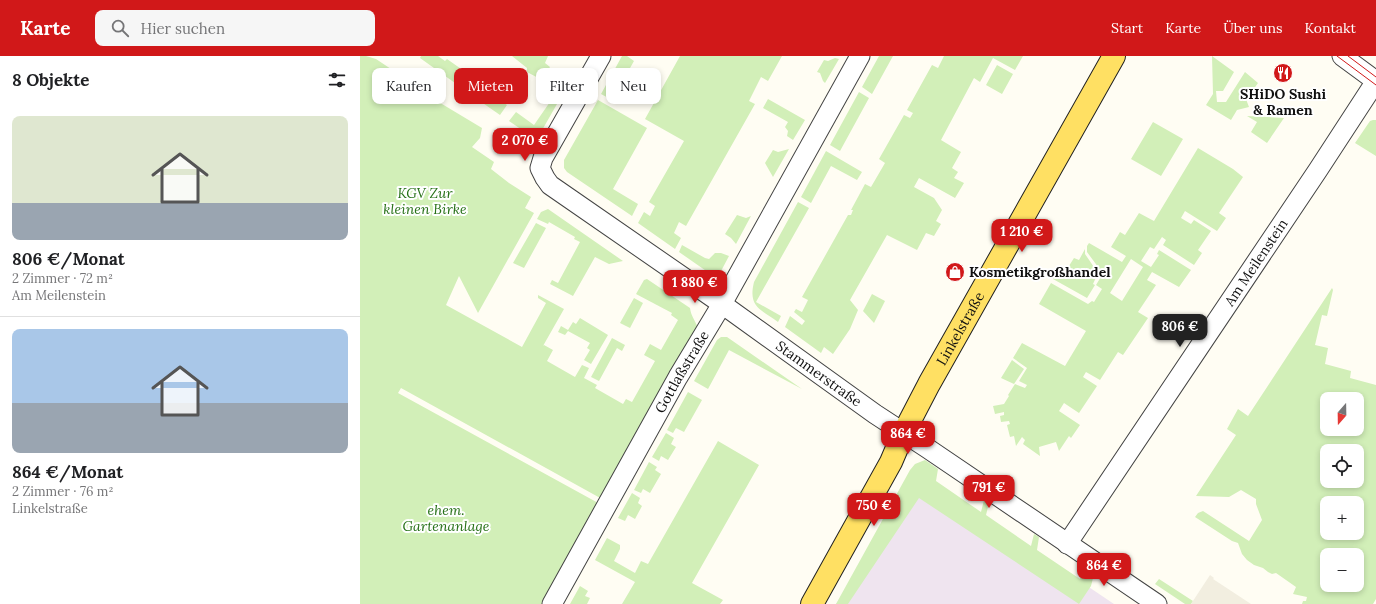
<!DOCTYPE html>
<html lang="de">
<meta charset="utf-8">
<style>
:root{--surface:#fff;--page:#f6f6f6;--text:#202124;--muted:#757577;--line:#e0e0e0;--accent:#d11819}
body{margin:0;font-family:Lora,serif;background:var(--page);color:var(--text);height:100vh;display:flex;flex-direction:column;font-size:15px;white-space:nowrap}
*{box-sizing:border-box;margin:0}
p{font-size:13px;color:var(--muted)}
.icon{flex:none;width:22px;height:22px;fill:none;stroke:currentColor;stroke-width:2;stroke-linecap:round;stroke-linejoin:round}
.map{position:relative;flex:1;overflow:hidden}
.details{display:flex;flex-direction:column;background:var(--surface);width:360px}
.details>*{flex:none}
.guide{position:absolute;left:12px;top:12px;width:380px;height:36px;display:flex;gap:8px}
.needle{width:26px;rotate:200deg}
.fabs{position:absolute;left:960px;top:336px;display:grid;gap:8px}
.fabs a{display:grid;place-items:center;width:44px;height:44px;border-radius:8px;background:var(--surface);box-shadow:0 2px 6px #0003;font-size:20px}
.price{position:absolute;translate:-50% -34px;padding:0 9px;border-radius:8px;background:var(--accent);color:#fff;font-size:13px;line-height:26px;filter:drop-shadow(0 1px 2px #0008)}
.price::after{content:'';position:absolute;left:50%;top:24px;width:12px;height:9px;margin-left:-6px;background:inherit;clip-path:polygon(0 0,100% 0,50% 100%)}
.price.active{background:#222;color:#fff}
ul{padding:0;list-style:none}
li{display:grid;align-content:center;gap:8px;height:212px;padding:0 12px}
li+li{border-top:1px solid var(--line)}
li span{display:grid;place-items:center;height:124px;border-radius:8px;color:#555}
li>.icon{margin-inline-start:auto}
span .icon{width:72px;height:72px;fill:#fffc;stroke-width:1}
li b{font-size:17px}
h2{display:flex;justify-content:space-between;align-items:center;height:48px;padding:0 12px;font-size:17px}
.pill{padding:0 14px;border-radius:8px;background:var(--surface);box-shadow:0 2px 6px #0003;font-size:14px;line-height:36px}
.pill.active{background:var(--accent);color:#fff}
header{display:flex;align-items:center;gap:24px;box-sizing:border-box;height:56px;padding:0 20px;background:var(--accent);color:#fff}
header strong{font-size:19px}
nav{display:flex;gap:22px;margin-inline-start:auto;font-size:14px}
.search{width:280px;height:36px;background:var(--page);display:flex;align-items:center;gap:10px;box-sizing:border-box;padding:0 14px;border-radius:8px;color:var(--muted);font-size:15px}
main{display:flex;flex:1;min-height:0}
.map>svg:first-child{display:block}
</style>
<header>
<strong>Karte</strong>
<div class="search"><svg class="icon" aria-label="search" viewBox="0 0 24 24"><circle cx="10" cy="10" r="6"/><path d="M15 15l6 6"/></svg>Hier suchen</div>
<nav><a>Start</a><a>Karte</a><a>Über uns</a><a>Kontakt</a></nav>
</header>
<main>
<section class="details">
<h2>8 Objekte<svg class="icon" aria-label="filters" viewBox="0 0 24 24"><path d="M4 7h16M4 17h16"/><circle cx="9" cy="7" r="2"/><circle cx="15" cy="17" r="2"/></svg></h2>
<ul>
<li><span style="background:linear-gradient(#dfe7d0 70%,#9aa5b1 0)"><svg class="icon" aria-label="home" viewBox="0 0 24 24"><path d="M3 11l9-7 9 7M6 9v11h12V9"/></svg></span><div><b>806 €/Monat</b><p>2 Zimmer · 72 m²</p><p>Am Meilenstein</p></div></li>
<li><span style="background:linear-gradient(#a9c7e8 60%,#9aa5b1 0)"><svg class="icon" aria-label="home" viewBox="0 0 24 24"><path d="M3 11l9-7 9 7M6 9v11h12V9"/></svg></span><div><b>864 €/Monat</b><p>2 Zimmer · 76 m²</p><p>Linkelstraße</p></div></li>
</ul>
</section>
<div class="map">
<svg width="1016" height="548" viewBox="0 0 1016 548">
<rect width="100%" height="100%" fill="#fffdf3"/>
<!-- industrial -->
<path fill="#efe4ef" d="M561,418L754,548H476Z"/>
<!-- green -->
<path fill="#d2efb8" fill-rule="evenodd" d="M0,0H6L16,3L31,13L46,19L50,26L41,42L45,45L56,35L62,33L77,45L122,72L120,82L112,91L134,106L131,113L149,127L171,141L165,152L174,157L118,257L99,220L86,249L162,291L186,247L178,242V239L204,253L183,290L184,289L193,294L187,305L215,321L222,309L229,312L224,322L237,329L235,332L263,348L266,343L272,346L295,305L284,299L290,288L301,294L318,264L311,259L312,257L276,238L284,224L287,223L330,252C331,260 335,264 338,272L242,443L41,332L38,337L240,448L184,548H0Z
M61,0H78L85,5L87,3L104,15L95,27L60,2Z
M152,0H188L185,7L190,11L184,20L198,28L205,16L213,20L181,76L174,80L168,78L149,65L156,56L174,69L192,43L179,31L182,24L167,16V12Z
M262,0H267L274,5L252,44L241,38Z
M320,0H422L408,25L401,21L389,45L395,48L326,170L319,166L314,177L321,182L315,193L278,167L284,156L290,160L295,150L289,146L324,85L285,63Z
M519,0H533L512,38L502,31Z
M584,0H663L655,14L633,2L620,26L614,22L581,84L601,96L592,112L598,116L594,122L604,127L595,142L559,122L554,131L574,142L582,154L576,165L581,168L574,180L566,177L557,194L527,179L490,244L498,254L490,273L473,298L464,291L461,297L425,271L430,260L442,269L445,265L434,256L436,253L442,256L448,244L442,241L488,159H491L493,154H491L505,128L511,131L525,107L519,103L544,59L550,62L553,57L547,54L572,9L578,12Z
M852,0L874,16L863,35H856L857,46H866L885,16L898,27L893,34L884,38L889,51L877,54L871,64L846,49L853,38Z
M475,2L479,3L465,27L463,25L460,17L457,16L464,4L468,5Z
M637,9L653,18L642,38L626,29Z
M113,21L130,33L129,36L147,49L140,59L104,34Z
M499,36L509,42L480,95L470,89Z
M408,43L445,64L433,84L427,80L428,75L425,71L428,66L403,52Z
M238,44L287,72L253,133L278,148L272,160L207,116L204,112V104Z
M887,60L924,62L907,87L891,76L897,66Z
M1013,64H1016V100L995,87L1010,65Z
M793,66L823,83L801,120L771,103Z
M838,92L873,113L883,121L859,157L866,162L857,175L825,155L821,162L831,168L834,164L851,175L838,194L842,197L834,209L803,189L806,184L802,181L794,193L790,191L781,205L791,211L799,199L797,198L799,194L831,214L819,231L792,216L787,224L796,229L778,256L788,262L763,299L758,296L740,324L726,316L723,321L737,330L719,357L704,347L699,355L720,369L711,382L709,380L699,395L696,386L679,391L680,400L663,388L665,384L662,381L656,390L654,380L650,381L647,369L650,368L649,365L641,366L640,360L644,359V356L635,358L633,350L644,348L649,340L648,339L655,328L665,332L667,329L659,325L667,312L653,302L662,287L705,310L726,275L679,248L691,227L728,248L732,245L734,246L742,233L736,229L742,219L741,215L727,196V190L729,187L762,206L766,200L751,191L760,176L765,179L779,157L794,165ZM771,203L783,211L762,245L750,237Z
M429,93L413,121L405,107L413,94L418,96Z
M466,95L502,116L497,124L471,110L451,147L441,141Z
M438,146L449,152L396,246L421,260L418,266C400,253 388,251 394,226Z
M188,153L263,205L249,208L235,201L213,240L190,228L192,224L198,227L220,186L214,183L215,181L189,166L188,168L177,163L181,156Z
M377,159L386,162L391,160L376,188L371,182L365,178Z
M176,167L186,172L164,212L153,207Z
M322,189L345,202L349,203L355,197H361L369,200L360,217L352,219L319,196Z
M725,193V198L738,217L733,228L735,229L727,242L693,223L701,210L707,213L714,202L719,204Z
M972,232L973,234L967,260L962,259L955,289L968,292L965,308L991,315L990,322L1016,329V543L1013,548H942L943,545H946L947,541L933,538L936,531L916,517L912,518L908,516L903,512L894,509L887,504L882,498L878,487L872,485L835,461L838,457L843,455L889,485L902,464L896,448V443L881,434L869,441L836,440L876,379L867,373L878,353L888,360ZM967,343H997V373H967ZM967,395H997V425H967ZM967,447H997V477H967ZM967,499H997V529H967Z
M512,238L525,245L514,267L503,255Z
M274,242L283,247L270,272L260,267Z
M220,262L248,279L231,308L224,304L230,294L227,292L230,287L208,275L205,279L198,276L201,270L208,274L213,266L216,268Z
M361,281H367L442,333L369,294L348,333L334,325L357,284Z
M252,282L265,289L262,295L257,292L239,325L231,321Z
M652,304L664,313L654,328L641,322Z
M328,336L342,344L324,376L316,372L313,377L307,374Z
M306,377L314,382L311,388L316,391L308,404L301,400L299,405L292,401Z
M358,385L399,409L332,527L363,544L360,548H262L275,526L235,504L247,482L260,489V493L254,505L275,517L281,505L288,508Z
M565,404L578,413L576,425L621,456L624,444L629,447L626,459L671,490L674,478L679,481L677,494L720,523L723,511L734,518L731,530L719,548L559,442L488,548H476L550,414L555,408Z
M289,406L297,411L295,414L301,418L290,437L283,433L281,437L274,434Z
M272,437L280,442L278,447L282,450L275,463L268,459L265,465L258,462Z
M799,523L833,545L831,548H825L795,528Z
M220,530L228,535L225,540L230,542L227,548H210Z"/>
<!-- plaza -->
<path fill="#f2eee0" d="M850,519L854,522L853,523L891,548H831Z"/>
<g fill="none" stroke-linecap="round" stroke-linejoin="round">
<!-- minor casing -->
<g stroke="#434343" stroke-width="21">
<g id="minor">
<path id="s1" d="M241,0L183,102L180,112L185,122L190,129L362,248L515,358L567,392L797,548"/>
<path d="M982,0L1016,25"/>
<path id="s2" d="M707,488L958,114L1016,25"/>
<path id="s3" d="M192,548L318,321L362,248L500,0"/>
</g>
</g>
<!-- major casing -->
<g stroke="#212121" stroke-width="24">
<g id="major">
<path id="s4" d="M452,548L531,406L543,378L569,328L754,0"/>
</g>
</g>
<!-- minor -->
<use href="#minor" stroke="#fff" stroke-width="19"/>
<!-- major -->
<use href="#major" stroke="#ffe063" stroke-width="22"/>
<!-- tram -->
<path stroke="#d11819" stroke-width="1" d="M977,0L1016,29
M988,0L1016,21"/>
</g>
<!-- icons -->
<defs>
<g id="restaurant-disc" transform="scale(1)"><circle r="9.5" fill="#d11819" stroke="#fff"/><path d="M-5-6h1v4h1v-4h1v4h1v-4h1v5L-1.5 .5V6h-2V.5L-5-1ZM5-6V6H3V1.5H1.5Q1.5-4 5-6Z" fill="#fff"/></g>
<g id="shop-disc" transform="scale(1)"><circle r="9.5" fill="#d11819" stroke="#fff"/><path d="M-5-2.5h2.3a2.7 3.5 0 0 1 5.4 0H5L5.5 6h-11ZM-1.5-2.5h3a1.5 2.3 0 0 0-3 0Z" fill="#fff"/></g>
</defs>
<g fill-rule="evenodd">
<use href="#restaurant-disc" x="923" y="17"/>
<use href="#shop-disc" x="595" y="216"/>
</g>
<g text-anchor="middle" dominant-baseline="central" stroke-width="4" stroke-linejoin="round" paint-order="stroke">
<!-- poi labels -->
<g font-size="14" font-weight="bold" fill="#101010" stroke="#fff">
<text x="923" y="38">SHiDO Sushi<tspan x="923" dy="16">&amp; Ramen</tspan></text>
<text x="609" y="216" text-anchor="start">Kosmetikgroßhandel</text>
</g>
<!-- park labels -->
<g font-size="14" font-style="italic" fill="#277118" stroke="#fff">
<text x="65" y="137">KGV Zur<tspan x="65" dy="16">kleinen Birke</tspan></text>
<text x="86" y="454">ehem.<tspan x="86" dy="16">Gartenanlage</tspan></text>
</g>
<!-- street labels -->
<g font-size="14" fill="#101010" stroke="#fff">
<text stroke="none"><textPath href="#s2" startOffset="339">Am Meilenstein</textPath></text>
<text stroke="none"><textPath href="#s4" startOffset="313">Linkelstraße</textPath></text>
<text stroke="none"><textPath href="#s3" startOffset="266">Gottlaßstraße</textPath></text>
<text stroke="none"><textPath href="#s1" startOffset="476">Stammerstraße</textPath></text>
</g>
</g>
</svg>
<div class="fabs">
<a><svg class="needle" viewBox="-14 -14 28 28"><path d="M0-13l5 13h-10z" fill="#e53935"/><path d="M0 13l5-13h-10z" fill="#757577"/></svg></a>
<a><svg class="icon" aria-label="locate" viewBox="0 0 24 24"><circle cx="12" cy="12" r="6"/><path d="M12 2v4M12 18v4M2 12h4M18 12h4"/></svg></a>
<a>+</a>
<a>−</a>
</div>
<b class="price" style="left:165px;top:106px">2 070 €</b>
<b class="price" style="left:662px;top:197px">1 210 €</b>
<b class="price" style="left:335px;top:248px">1 880 €</b>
<b class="price active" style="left:820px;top:292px">806 €</b>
<b class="price" style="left:548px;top:399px">864 €</b>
<b class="price" style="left:629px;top:453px">791 €</b>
<b class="price" style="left:514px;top:471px">750 €</b>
<b class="price" style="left:744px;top:531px">864 €</b>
<div class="guide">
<a class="pill">Kaufen</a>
<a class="pill active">Mieten</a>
<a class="pill">Filter</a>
<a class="pill">Neu</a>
</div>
</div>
</main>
